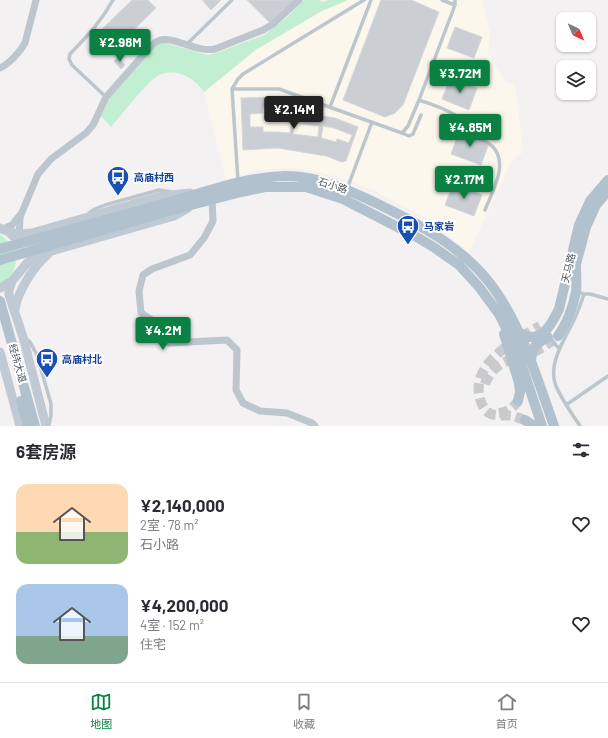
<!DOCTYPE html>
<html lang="zh">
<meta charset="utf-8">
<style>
:root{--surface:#fff;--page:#f7f7f7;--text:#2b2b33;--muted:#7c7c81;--line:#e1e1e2;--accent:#0b8043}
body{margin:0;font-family:Barlow,"Noto Sans SC",sans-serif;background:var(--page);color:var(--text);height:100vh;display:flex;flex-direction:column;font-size:15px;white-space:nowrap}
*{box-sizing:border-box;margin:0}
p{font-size:13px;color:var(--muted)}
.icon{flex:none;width:22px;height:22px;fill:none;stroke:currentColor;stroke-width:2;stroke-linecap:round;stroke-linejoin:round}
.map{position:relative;height:426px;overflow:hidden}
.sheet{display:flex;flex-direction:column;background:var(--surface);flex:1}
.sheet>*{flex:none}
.needle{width:26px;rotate:136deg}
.buttons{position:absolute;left:556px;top:12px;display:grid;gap:8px}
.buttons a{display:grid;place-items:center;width:40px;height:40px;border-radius:8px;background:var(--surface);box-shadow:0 1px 3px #0004;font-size:20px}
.price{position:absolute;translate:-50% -34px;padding:0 9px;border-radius:4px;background:var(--accent);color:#fff;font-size:13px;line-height:26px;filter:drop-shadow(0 1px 2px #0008)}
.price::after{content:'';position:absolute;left:50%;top:24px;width:12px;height:9px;margin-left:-6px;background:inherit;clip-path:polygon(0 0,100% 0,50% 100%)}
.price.active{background:#222;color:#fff}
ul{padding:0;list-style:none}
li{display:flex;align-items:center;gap:12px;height:100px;padding:0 16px}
li span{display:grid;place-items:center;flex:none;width:112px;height:80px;border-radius:12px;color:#555}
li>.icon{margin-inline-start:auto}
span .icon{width:48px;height:48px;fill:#fffc;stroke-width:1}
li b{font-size:17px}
h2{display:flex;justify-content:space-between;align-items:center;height:48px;padding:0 16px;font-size:17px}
.menu{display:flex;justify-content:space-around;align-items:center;height:56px;border-top:1px solid var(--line);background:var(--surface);font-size:11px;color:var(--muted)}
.menu a{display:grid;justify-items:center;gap:2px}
.menu .active{color:var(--accent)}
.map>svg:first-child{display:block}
</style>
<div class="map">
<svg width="608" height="426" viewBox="0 0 608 426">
<rect width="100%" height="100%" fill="#f3f1f1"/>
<!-- commercial -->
<path fill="#fcf7ec" d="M348,0H482L490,31L488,53L507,83L515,84L523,152L512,161L469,252L432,222L372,189L339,177L307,170L290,168L259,170L226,179L204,92L257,49L322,11Z"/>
<!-- green -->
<path fill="#c2eed1" d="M304,0H319L323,2L329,0H348L322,11L257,49L204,92C194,78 177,67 159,75C146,82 122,115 111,127L101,116L109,99L153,47L160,43H166L207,55L216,53L264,35L285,19Z
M0,235C19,246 23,274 0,282Z"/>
<!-- water -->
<path fill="#90daea" d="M136,38L140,41L131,50L127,46Z"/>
<!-- building -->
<path fill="#cbced3" stroke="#d5d7dc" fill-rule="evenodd" d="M132,0H148L156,8L116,47L100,31Z
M202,0H221L211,10Z
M247,0H294L270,23Z
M381,0H411L439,12L403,105L395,113L385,117L343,100Z
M455,27L482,37L474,58L447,48Z
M118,57L125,65L121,69L114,61Z
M450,78L477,88L469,110L442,99Z
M278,97L298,112L335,118L358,127L346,161L342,162L326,156L278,148L243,150L241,98ZM274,107L292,122L290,133L277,132H263V127H250V114L263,113V108ZM294,123L319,126L318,137L293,134ZM323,126L334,128L352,135L349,143L337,139L336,142L321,138Z
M459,132L489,143L481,165L451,154Z
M453,184L482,195L474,216L445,205Z"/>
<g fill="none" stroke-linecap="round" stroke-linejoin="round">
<!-- primary-tunnel -->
<path stroke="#c8cacc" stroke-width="10" stroke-dasharray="10 5" stroke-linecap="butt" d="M485,384C495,357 519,360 540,349C547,345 552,341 558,336
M499,413C508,412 513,408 518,401
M525,420C521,419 517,417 513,416C504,414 494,418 486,411C482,406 480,400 479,394C474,361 517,339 540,326"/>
<!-- lane -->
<path stroke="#bdc6cd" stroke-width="3.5" d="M442,0L455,5
M187,44L232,0
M232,89L238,79L243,74L364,0
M106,97L72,65L69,59L70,54C87,36 101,22 113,0
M419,100L455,5V0
M330,107L371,0
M402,133L409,136L413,134L421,115
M238,181L232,89H279L402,133L408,126L419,100C433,105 450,110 461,119C466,123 467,130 472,134C479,139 487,141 493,147C509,164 492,192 485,210
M347,189L372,122
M89,213L95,209L105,205L159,190L172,192
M577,292L584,294H590L608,299
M548,338L559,348
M26,339L30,342L37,355L51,404V415L49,425
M566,405L608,376
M580,426C572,414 562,400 556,386C547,364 565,339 574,320C578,312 581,303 584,294"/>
<!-- street -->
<path stroke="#bdc6cd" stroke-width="7" d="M0,68C9,64 20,52 25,43L36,0
M212,199L213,221L204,238L190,255L152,269L143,275L139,291L141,313L155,322L169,343L227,340L237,350L236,390L243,403L260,411L287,413L312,423L315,426
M3,229L12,225L20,215
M19,238L20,217L38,174L51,159L86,133L93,125L106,97L152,45C154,43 157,41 160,40C174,36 197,53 215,49L263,30L273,24L299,0"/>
<!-- secondary -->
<path stroke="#bfcad4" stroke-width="9" d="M0,228L9,232L13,236
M9,232L19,234L32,233L161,196L190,193
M12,281L9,290V295L23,337L46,426
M0,288L12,281L28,262L41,254L174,216L188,208
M15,309C18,291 33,267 48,254
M0,352L20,426"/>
<!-- primary -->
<path stroke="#b2c1ce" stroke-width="10" d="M170,202C208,191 246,177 285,176C321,176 351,191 382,206C425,227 470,252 497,293C524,333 538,381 554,426
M172,210L241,192L265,187H306L343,199L415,236L435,248L459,265L479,287L499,314L516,348L542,426
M576,264L586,227L596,205L608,191
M0,301L35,426
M519,332C539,347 551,326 559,309L579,225L590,201L608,180
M504,334L519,383L520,392L518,401
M558,336C567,323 573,307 576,292C577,284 576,275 576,266
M531,361C532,346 535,345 548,337
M21,401L28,426
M525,420L534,426"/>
<!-- primary-bridge -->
<path stroke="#b2c1ce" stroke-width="10" d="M0,249L170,202
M0,260L172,210"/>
</g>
<!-- icons -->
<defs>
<g id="bus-pin" transform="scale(1.15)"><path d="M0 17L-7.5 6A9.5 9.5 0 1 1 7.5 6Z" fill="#1a4fb4" stroke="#fff"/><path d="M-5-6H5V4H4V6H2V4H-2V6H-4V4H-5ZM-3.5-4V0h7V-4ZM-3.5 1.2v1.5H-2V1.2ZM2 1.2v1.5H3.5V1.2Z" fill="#fff"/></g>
</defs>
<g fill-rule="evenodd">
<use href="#bus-pin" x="118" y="177"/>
<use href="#bus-pin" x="408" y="226"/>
<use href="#bus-pin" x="47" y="359"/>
</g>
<g text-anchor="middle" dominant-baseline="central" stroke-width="4" stroke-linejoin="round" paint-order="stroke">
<!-- transit labels -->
<g font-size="10" font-weight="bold" fill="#164399" stroke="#fff" text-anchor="start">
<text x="134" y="177">高庙村西</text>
<text x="424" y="226">马家岩</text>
<text x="62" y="359">高庙村北</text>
</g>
<!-- street labels -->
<g font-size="10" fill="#49555e" stroke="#fff">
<text transform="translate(333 185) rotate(18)">石小路</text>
<text transform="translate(568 268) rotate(-76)">天马路</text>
<text transform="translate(18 363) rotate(74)">经纬大道</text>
</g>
</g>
</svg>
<div class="buttons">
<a><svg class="needle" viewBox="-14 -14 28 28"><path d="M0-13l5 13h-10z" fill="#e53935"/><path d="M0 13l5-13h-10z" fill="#7c7c81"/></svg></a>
<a><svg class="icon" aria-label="layers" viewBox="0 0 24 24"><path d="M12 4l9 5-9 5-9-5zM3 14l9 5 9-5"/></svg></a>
</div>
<b class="price" style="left:120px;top:63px">¥2.98M</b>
<b class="price" style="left:460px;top:94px">¥3.72M</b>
<b class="price active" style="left:294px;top:130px">¥2.14M</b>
<b class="price" style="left:470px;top:148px">¥4.85M</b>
<b class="price" style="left:464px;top:200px">¥2.17M</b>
<b class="price" style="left:163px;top:351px">¥4.2M</b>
</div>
<section class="sheet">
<h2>6套房源<svg class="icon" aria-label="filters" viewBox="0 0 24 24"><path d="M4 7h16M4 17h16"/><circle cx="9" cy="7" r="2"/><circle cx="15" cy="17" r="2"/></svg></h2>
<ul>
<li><span style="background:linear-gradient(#ffd9b3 60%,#8fb573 0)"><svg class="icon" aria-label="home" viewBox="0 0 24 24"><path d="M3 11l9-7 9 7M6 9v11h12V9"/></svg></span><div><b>¥2,140,000</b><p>2室 · 78 m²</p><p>石小路</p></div><svg class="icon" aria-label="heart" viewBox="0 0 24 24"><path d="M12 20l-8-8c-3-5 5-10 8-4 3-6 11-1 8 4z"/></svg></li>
<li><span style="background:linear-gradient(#a9c7e8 65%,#7fa58c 0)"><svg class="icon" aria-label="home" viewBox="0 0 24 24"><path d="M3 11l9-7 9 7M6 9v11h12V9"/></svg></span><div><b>¥4,200,000</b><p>4室 · 152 m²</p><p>住宅</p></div><svg class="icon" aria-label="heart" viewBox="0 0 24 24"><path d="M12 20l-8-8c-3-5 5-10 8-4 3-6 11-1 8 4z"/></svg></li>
</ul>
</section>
<nav class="menu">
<a class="active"><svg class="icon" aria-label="map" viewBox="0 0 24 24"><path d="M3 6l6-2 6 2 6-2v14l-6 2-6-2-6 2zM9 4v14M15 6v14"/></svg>地图</a>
<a><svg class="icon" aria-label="saved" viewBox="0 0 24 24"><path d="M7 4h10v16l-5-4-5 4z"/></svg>收藏</a>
<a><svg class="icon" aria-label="home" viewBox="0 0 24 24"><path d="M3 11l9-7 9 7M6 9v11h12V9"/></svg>首页</a>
</nav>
